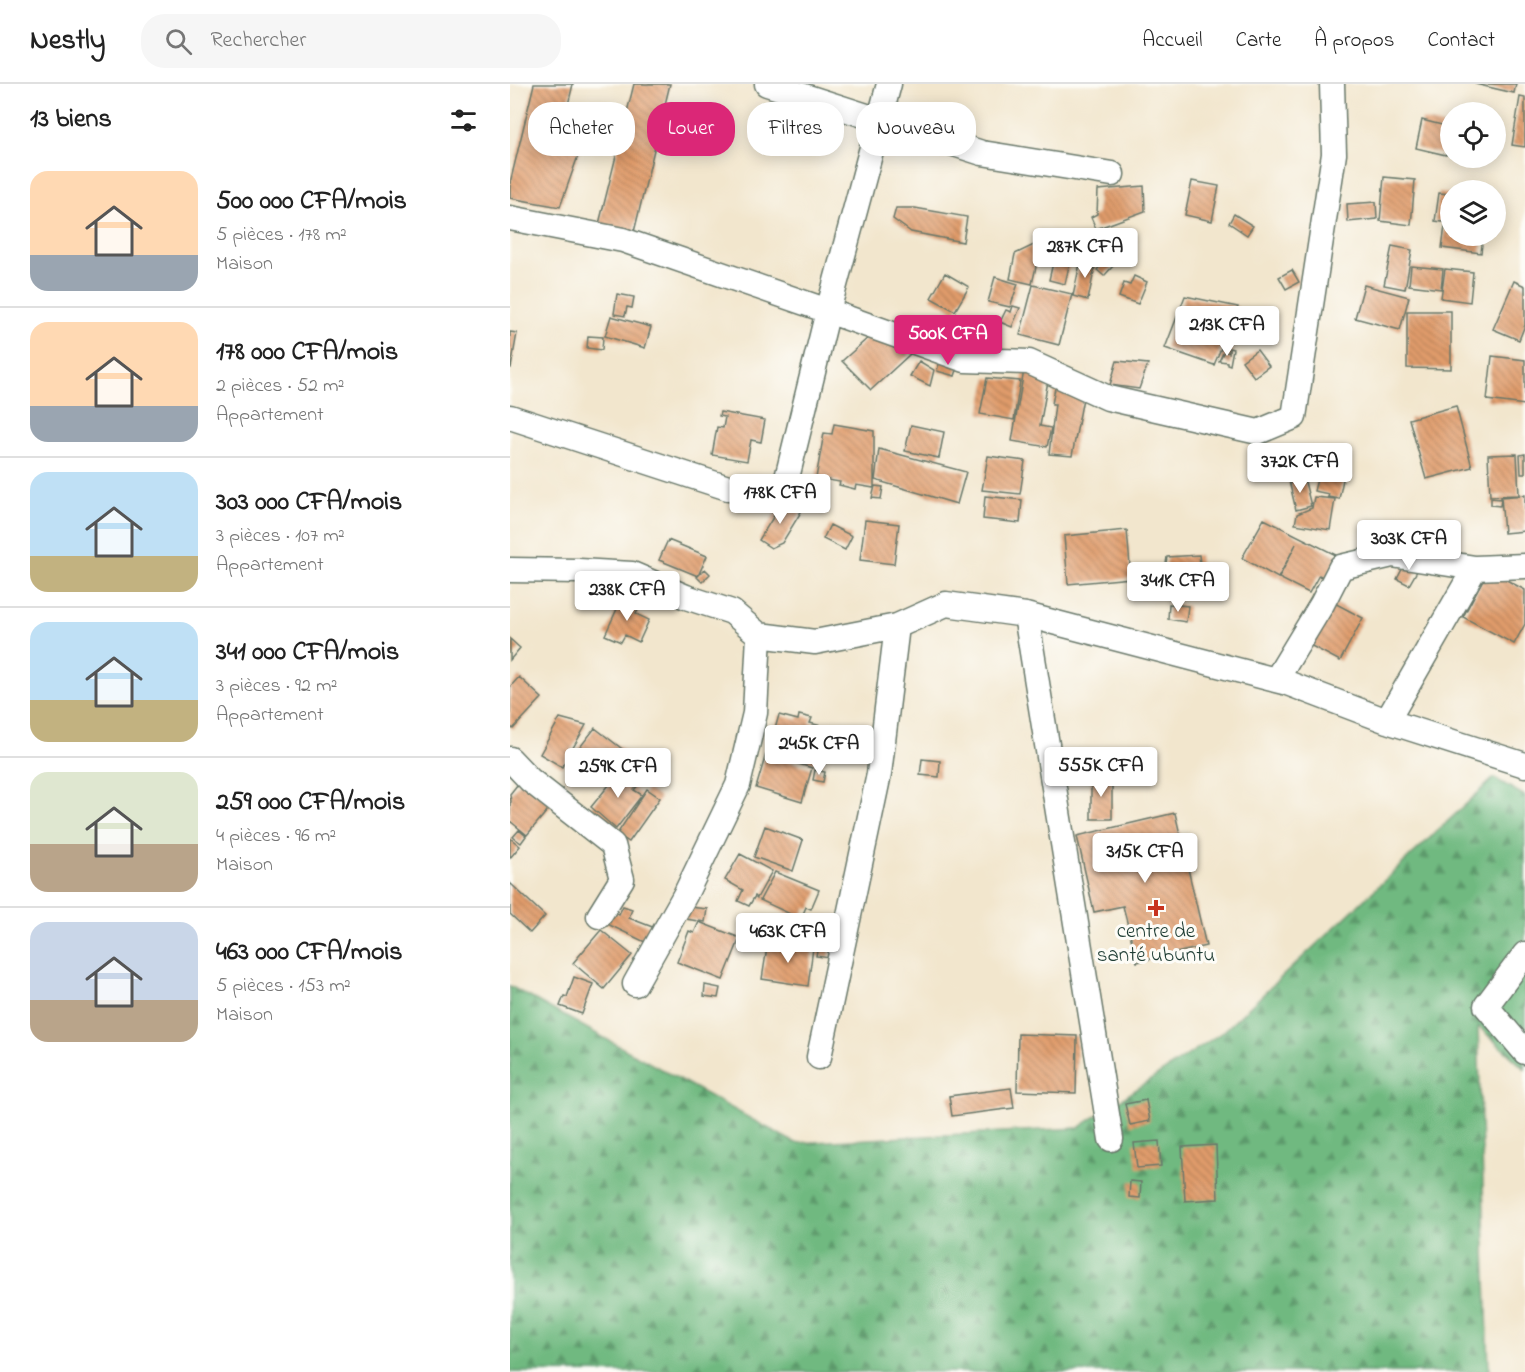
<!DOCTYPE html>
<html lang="fr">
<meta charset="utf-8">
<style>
:root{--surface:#fff;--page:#f6f6f6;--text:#222;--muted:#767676;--line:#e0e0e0;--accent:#db2777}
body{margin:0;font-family:"Indie Flower",sans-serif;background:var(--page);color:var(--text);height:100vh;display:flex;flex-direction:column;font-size:22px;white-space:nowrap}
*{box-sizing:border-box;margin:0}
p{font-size:20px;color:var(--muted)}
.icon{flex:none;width:33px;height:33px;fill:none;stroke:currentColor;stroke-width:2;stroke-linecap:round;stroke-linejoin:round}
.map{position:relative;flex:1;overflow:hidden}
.details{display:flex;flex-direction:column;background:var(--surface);width:510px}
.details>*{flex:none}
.banner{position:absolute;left:18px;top:18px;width:570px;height:54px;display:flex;gap:12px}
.fabs{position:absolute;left:930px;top:18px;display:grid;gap:12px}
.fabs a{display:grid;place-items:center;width:66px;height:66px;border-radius:50%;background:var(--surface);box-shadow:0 3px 15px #0003;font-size:30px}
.price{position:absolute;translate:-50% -51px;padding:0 14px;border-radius:6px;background:#fff;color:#222;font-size:20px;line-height:39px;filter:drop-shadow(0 2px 3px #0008)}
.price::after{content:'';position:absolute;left:50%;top:36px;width:18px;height:14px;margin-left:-9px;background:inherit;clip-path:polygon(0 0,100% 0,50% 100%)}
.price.current{background:var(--accent);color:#fff}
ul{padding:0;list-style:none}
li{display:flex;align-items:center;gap:18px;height:150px;padding:0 30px}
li+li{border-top:2px solid var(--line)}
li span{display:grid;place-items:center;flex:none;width:168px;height:120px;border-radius:18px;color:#555}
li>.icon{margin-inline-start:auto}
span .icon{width:72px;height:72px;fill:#fffc;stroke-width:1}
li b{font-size:26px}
h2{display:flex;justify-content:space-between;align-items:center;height:72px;padding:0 30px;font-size:26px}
.pill{padding:0 21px;border-radius:24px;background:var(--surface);box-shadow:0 3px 15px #0003;font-size:21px;line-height:54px}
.pill.current{background:var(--accent);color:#fff}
header{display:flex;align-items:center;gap:36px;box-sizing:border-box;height:84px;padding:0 30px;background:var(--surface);border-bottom:2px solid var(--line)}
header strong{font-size:28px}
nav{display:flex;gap:33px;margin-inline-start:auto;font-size:21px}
.search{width:420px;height:54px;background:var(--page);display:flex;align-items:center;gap:15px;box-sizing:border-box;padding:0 21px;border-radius:24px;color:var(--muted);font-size:22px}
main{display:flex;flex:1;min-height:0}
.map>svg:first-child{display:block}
</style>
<header>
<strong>Nestly</strong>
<div class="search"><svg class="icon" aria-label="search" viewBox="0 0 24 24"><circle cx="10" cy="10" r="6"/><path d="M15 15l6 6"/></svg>Rechercher</div>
<nav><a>Accueil</a><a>Carte</a><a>À propos</a><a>Contact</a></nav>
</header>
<main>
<section class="details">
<h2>13 biens<svg class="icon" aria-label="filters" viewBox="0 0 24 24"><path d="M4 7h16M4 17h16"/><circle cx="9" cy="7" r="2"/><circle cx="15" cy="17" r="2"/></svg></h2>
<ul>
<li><span style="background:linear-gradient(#ffd9b3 70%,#9aa5b1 0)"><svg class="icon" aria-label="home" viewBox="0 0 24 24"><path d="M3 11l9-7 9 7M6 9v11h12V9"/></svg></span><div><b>500 000 CFA/mois</b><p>5 pièces · 178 m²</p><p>Maison</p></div></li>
<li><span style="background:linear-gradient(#ffd9b3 70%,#9aa5b1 0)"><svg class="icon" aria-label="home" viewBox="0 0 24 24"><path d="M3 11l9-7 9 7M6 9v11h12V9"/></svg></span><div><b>178 000 CFA/mois</b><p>2 pièces · 52 m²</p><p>Appartement</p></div></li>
<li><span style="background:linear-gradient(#bfe0f5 70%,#c2b280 0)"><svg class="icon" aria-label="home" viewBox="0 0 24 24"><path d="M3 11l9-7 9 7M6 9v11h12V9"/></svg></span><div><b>303 000 CFA/mois</b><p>3 pièces · 107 m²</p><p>Appartement</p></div></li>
<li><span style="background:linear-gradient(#bfe0f5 65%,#c2b280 0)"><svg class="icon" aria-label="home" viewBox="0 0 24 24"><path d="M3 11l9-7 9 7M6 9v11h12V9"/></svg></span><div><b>341 000 CFA/mois</b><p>3 pièces · 92 m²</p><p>Appartement</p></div></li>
<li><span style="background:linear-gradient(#dfe7d0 60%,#b9a48a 0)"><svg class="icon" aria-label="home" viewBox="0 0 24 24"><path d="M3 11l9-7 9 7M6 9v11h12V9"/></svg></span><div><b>259 000 CFA/mois</b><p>4 pièces · 96 m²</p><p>Maison</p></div></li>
<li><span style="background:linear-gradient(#c9d6e8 65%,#b9a48a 0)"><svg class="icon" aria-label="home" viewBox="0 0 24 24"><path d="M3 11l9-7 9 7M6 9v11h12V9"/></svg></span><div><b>463 000 CFA/mois</b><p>5 pièces · 153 m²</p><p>Maison</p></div></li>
</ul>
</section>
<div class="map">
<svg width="1015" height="1288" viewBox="0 0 1015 1288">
<defs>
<pattern id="forest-firs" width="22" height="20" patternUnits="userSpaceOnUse" patternTransform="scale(1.5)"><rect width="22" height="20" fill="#70b980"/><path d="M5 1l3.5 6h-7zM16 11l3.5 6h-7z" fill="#5b986a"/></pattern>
<pattern id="building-back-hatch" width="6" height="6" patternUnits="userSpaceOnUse" patternTransform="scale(1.5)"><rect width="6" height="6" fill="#e09b6a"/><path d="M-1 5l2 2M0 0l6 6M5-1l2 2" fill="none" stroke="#b58058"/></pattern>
</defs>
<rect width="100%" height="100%" fill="#fdfcf7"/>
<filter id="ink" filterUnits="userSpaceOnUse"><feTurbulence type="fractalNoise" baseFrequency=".0167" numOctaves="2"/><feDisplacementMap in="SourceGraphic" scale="12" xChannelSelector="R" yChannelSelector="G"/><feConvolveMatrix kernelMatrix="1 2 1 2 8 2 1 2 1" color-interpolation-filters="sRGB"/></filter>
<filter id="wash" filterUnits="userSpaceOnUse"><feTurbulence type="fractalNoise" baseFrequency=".008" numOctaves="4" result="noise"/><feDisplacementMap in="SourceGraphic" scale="24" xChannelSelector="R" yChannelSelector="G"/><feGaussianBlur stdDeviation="1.35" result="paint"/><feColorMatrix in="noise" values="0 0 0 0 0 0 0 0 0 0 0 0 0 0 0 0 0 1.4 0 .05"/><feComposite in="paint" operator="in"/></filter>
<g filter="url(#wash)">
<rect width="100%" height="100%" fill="#f2e6cd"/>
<!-- forest -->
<path fill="url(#forest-firs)" stroke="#487b5a" stroke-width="1.5" d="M984,694L1015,712V985L968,942L979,1288H0V902L285,1059L568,1044L714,947Z"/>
<g id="blocks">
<!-- building -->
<path fill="url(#building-back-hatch)" d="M24,0H63L52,46L75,52L50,123L0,114V99Z
M124,0H160L124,148L89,140Z
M965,0H1006L1004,9Z
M1010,13L1015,14V63L1002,61Z
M912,36L940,43V49L936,71L906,64Z
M874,93L905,96L901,141L870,137Z
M682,97L709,102L702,137L675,131Z
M634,102L635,127L586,145L581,133L587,130L588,106Z
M929,109L940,110V139L925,137Z
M866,118L867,135L838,138L837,120Z
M386,124H405L457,133L453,158L401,148L383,135Z
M724,130L743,142L737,151L719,139Z
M935,142L940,143V152H973L971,169L932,164Z
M532,157L522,200L500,195L505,170Z
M882,162L902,166L895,205L874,201Z
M545,170L561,173L555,200L539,196Z
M571,175L586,178L578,216L563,212Z
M595,176L603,182L594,192L587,186Z
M901,182L933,185L931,205L899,201Z
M935,185L963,188L960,218L931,214Z
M782,186L789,198L776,205L769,193Z
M435,189L459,203L445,227L421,214Z
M624,192L637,198L628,220L609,213L614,199L620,201Z
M485,193L508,200L500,223L478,218Z
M1004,197L1015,202V241L1009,256L983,245Z
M523,201L562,210L549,261L510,251Z
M854,201L899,213L890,246L845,234Z
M107,210L124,213L122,224L117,223L115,232L104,230Z
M675,212L728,223L704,281L655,264Z
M503,222L510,224L502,243L490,238L496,226L501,228Z
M897,227H941V285L897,284Z
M101,232L141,243L135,264L95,252Z
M367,246L400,270L361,306L332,277Z
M0,248L7,249L1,284H0Z
M78,252L93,253L92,266L77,264Z
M719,264L723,265L720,281L717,280V278L709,277L714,267L719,269Z
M747,266L759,282L744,293L732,277Z
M431,272L450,277L445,292L427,287Z
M982,272L1015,276V321L977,316Z
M409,277L424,286L420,302L400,292Z
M607,277L638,280L629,305L600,301Z
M514,286L539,291L530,342L541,344L537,363L502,357Z
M477,294L510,297L504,336L470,330Z
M545,304L574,309L562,372L539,370L545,320H542Z
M946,322L962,383L916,395L899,335Z
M210,328L255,336L251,358L241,356L237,377L202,371L207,343L213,344L215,333L209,332Z
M324,340L364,347V404L346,401L345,405L329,401L330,398L306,394L314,349L322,350Z
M401,341L434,348L429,374L395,367Z
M369,365L456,388L447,420L365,396Z
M1007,370L1009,411L980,412L978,371Z
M1015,370V390H1011L1010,371Z
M478,372L515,377L510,410L472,406Z
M810,384L835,386L829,415L818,413L819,410L804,407Z
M794,394L801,422L786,426L779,397Z
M365,402L373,403L371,415L362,414Z
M1015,411V447L994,449L991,413Z
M475,412L512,416L510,439L473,435Z
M804,413L825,415L820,446L785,440L787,430L802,424Z
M981,414L991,415L990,422L981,421Z
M273,417L291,428L272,459L261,464L249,456Z
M754,435L828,472L816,495L809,491L799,509L769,494L786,460L768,494L732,474Z
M355,436L389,440L384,480L350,476Z
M320,441L342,452L335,466L313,455Z
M617,446L621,494L558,500L554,452Z
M158,456L197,472L188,492L149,476Z
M689,471L692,497L653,500L657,473Z
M898,474L911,480L899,501L887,495Z
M195,485L200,490L192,498L187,493Z
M978,486L1015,506V540L1004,560L953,533Z
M113,512L131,520L126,530L139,536L129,558L115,551L111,558L95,551Z
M817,515L853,534L830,577L794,558Z
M659,520L678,522L676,538L658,535Z
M0,555L10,564L0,576Z
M9,593L32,614L3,645L0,642V603Z
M269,631L288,636L289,631L302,634L300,639L322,645L312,681L259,666Z
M50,634L76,641L52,683L30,670Z
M85,644L120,671L99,699L63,672Z
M256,670L302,684L292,718L246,704Z
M631,673H643L644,690H632Z
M412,675L430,677L429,693L410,691Z
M113,684L131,698L124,706L132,711L106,745L81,723Z
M305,686L315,688L313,698L303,696Z
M581,693L602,694V735H581Z
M11,696L42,721L17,751L0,737V719L1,718L0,710Z
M137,705L150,714L119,758L107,750Z
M665,729L696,862L627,878L613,822L584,828L567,752Z
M255,742L293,756L283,787L244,773Z
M9,746L16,752L11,759L3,753Z
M0,754L10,762L0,774Z
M230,770L262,787L247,814L245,812L239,822L228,817L233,806L215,796Z
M265,788L309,806L301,825L296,823L291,835L250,816Z
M0,799L35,832L20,849L0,830Z
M113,822L122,825L119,834L145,844L137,859L91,837L97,825L109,830Z
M170,822L197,825L195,838L169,834Z
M189,838L230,854L213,896L167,878L179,847L184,849Z
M91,846L122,871L94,905L63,879Z
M258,857L303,864L298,902L252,895Z
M308,862L321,864L319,874L306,872Z
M64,893L83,900L72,930L50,922L54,912L57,913Z
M195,901L210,904L208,914L194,912Z
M508,950L567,952L566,1009L507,1007Z
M501,1004L504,1024L442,1032L439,1012Z
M636,1016L640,1037L620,1041L615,1020Z
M649,1057L651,1082L627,1084L624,1059Z
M706,1061L708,1115L675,1117L672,1063Z
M620,1097L631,1098L630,1114L619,1113Z"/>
</g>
</g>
<g filter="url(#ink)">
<use href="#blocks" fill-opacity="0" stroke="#69786a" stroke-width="1.5"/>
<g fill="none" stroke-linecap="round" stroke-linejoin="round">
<!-- minor casing -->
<g stroke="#69786a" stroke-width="27">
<path id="minor" d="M257,0L472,69L602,90
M0,134L113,156L318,227L455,276L519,278L598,314L748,348L784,333L824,70L822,0
M0,333L218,404L275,402L318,227L379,0
M0,486L69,487L122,490L176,513L222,528L249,551L305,558L387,542L436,520L516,531L777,599L877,637L1015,681
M516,531L601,1055
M766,596L812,520L831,483L882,471L965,484
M877,637L965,484L1015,482
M0,675L20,696L103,761L112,795L89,832
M1015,870L976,922L1015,968
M125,900L175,811L228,701L245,629L249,551
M309,973L369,690L387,542"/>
</g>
<!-- minor -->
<use href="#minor" stroke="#fff" stroke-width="24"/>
</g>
</g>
<!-- markers -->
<path fill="#c8321e" stroke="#fdfcf7" stroke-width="2" d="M643 815h6v6h6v6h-6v6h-6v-6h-6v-6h6z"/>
<g text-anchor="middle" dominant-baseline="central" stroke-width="6" stroke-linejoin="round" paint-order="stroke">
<!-- poi labels -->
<g font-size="21" fill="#1f3d34" stroke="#fdfcf7">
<text x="646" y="848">centre de<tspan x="646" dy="24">santé ubuntu</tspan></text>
</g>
</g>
</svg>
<div class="fabs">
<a><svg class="icon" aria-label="locate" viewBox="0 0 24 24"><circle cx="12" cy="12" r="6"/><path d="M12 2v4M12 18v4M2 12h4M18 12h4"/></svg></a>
<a><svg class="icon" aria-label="layers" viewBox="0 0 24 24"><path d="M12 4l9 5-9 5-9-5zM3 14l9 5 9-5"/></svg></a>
</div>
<b class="price" style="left:575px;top:195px">287K CFA</b>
<b class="price" style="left:717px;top:273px">213K CFA</b>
<b class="price current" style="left:438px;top:282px">500K CFA</b>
<b class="price" style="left:790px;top:410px">372K CFA</b>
<b class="price" style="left:270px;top:441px">178K CFA</b>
<b class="price" style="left:899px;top:487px">303K CFA</b>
<b class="price" style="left:668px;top:529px">341K CFA</b>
<b class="price" style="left:117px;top:538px">238K CFA</b>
<b class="price" style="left:309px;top:692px">245K CFA</b>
<b class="price" style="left:591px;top:714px">555K CFA</b>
<b class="price" style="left:108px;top:715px">259K CFA</b>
<b class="price" style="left:635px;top:800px">315K CFA</b>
<b class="price" style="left:278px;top:880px">463K CFA</b>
<div class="banner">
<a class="pill">Acheter</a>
<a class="pill current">Louer</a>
<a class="pill">Filtres</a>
<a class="pill">Nouveau</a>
</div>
</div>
</main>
